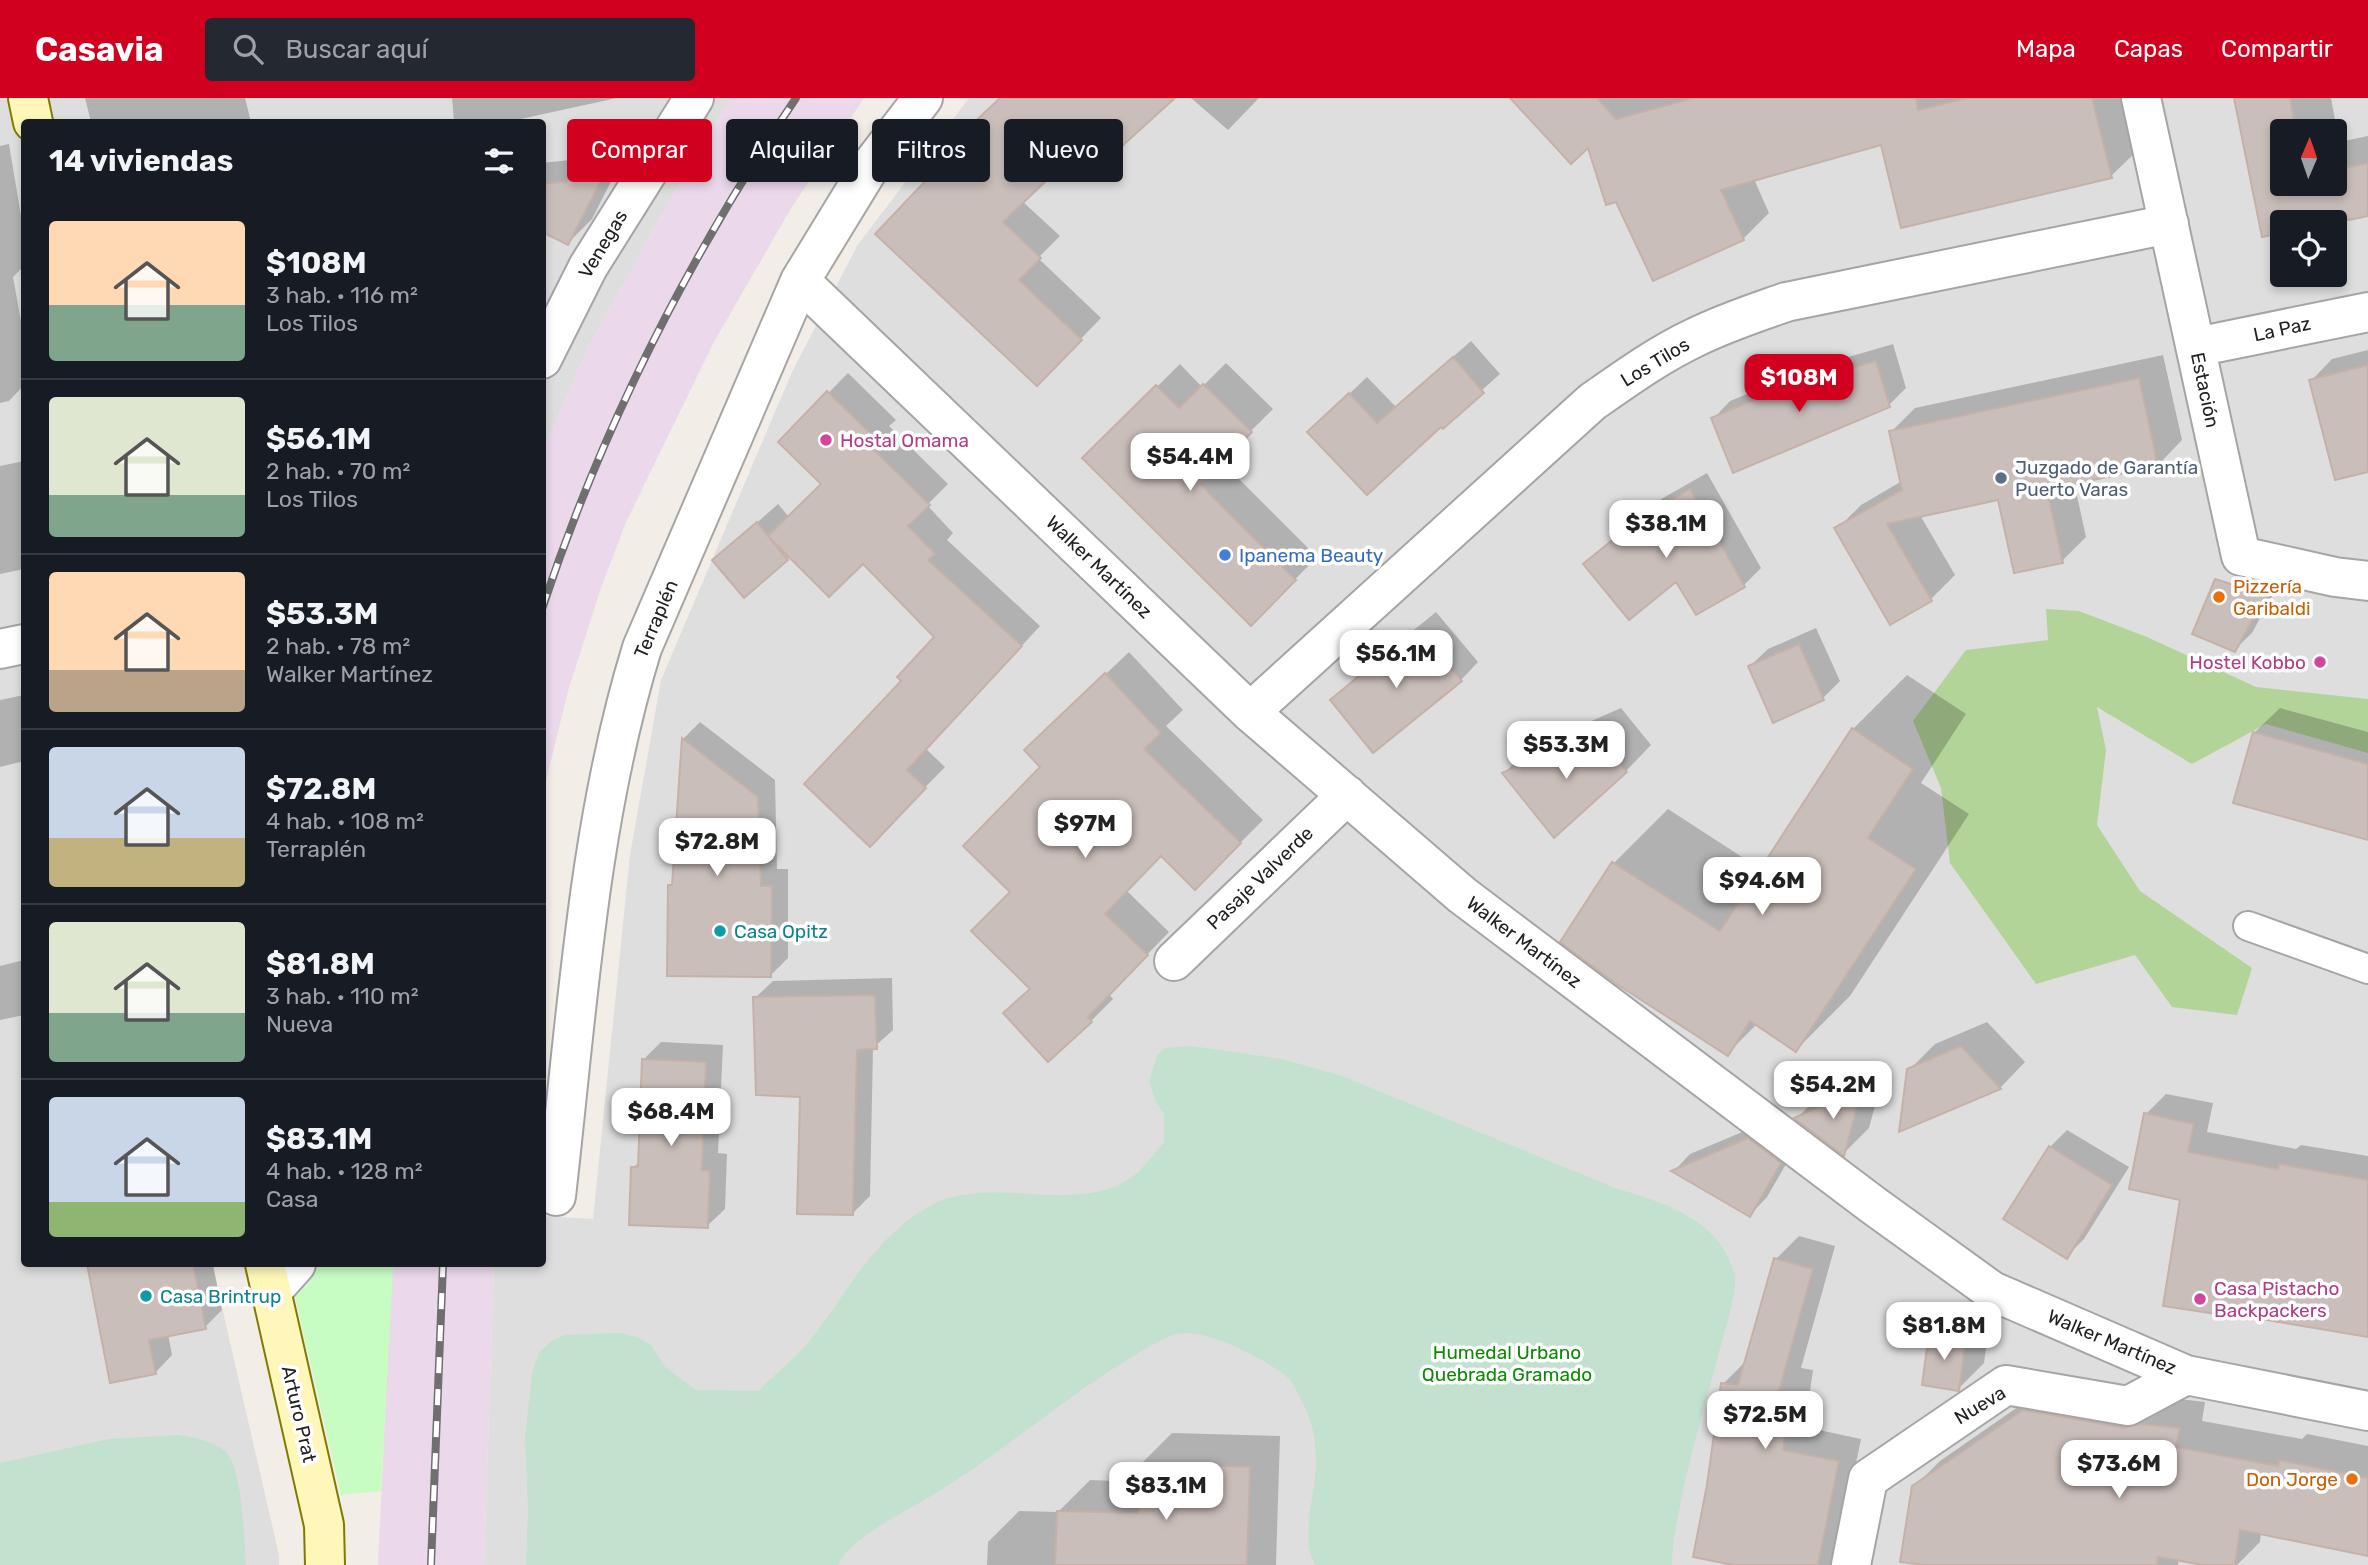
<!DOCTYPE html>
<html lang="es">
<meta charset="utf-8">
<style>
:root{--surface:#171b24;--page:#242831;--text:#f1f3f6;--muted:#9ea1a6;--line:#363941;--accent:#d2001f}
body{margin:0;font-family:Rubik,sans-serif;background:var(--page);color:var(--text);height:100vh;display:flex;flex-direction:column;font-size:26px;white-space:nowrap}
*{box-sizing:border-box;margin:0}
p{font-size:23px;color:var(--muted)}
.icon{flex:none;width:38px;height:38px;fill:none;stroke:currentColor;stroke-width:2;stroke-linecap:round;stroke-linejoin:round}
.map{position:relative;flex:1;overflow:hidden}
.panel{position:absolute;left:21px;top:21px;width:525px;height:1148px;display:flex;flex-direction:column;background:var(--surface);border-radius:7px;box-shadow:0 4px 10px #0003}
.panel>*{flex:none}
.top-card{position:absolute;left:567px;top:21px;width:665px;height:63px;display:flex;gap:14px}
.needle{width:46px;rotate:2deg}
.fabs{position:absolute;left:2270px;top:21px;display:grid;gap:14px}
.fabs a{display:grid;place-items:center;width:77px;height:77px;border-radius:7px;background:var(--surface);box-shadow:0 4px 10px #0003;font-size:35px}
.price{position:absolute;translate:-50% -60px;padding:0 16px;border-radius:14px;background:#fff;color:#222;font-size:23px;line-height:46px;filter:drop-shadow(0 2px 4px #0008)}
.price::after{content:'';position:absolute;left:50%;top:42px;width:21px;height:16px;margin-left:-10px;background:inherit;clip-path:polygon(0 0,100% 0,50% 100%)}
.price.active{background:var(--accent);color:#fff}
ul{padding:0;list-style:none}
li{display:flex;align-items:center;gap:21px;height:175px;padding:0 28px}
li+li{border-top:2px solid var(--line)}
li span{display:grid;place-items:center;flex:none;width:196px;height:140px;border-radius:7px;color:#555}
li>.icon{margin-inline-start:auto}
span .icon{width:84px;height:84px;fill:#fffc;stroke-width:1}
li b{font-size:30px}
h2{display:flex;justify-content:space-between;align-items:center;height:84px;padding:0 28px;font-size:30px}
.pill{padding:0 24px;border-radius:7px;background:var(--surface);box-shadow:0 4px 10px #0003;font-size:24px;line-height:63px}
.pill.active{background:var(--accent);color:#fff}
header{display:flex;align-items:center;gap:42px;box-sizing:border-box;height:98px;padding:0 35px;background:var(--accent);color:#fff}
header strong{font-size:33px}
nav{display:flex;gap:38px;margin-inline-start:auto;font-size:24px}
.search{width:490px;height:63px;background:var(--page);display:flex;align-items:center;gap:18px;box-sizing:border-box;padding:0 24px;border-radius:7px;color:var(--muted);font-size:26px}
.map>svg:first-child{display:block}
</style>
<header>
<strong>Casavia</strong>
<div class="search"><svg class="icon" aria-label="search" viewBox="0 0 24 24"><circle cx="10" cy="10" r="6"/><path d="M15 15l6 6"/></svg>Buscar aquí</div>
<nav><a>Mapa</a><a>Capas</a><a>Compartir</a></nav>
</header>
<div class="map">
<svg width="2368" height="1467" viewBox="0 0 2368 1467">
<rect width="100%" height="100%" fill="#f2ede7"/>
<!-- residential -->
<path fill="#dfdede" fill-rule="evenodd" d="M0,0H732L682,81L588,250L543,353L542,24H24V1166H212L279,1457V1467H0Z
M969,0H2368V1467H484L494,1166H542L543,1118L593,1121L630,757L661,582L792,274L857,148ZM2282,33H2334V86H2282ZM2282,124H2334V177H2282Z"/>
<!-- industrial -->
<path fill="#ebd9eb" d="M732,0H864L790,112L714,244L626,424L600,493L568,593L543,695V353L588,250L682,81Z
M392,1166H494L484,1467H378Z"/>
<!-- forest -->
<path fill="#b3d499" d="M2046,511L2079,513L2147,539L2256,589L2368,601V655L2266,626L2192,666L2097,609L2106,652L2097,727L2140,793L2252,870L2237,917L2172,909L2135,857L2036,886L1950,765L1941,690L1913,623L1966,552L2048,542Z"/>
<!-- wetland -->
<path fill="#c3e1cf" d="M1192,948L1282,961L1342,978L1618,1091C1663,1104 1720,1122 1734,1174C1739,1191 1723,1239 1718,1258C1705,1306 1691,1354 1681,1403C1677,1425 1672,1445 1672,1467H1316C1298,1444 1317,1391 1316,1363C1316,1338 1311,1319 1299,1298C1296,1292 1293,1284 1288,1280C1268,1262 1204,1229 1177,1236C1160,1240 1124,1264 1108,1274C1044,1316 987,1366 921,1404C898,1417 848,1443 838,1467H526L528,1412L525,1339L532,1276L538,1256L551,1243L565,1237L620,1235L639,1240L651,1247L665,1269L696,1292L758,1293C774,1277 793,1262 808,1245C847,1196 873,1139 930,1108C992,1074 1080,1121 1136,1076C1146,1067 1155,1054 1164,1044V1016L1156,1004L1149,983L1157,957L1165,950Z
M178,1337C195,1340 211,1342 225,1353C243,1369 244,1442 246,1467H0V1365L109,1341Z"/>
<!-- park -->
<path fill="#c7fdc3" d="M318,1166H393L381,1393L341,1397L294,1194Z"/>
<!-- shadow -->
<path fill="#0003" fill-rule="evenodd" d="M85,0H245L251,24H115L114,21L91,24Z
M452,0H617L507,24H454Z
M1001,0H1173L1071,56L1022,103L1060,138L1038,160L1101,220L1037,286L972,37Z
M1191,0H1259L1228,32Z
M1512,0H2124L2137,53L2111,78L1883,45L1754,81L1769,115L1743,141L1654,181L1588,47Z
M2236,0H2331L2339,44L2368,38V116L2327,124H2282V133ZM2282,33H2334V86H2282Z
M9,46L24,136V168L13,179L24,240V287L9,303L0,305V48Z
M625,56L592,121L568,145L542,132V65Z
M1471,243L1500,276L1367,395L1327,317L1367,279L1396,309Z
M1893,246L1906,290L1889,307L1713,321L1730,303L1811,270Z
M2368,252V372L2311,283L2332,261Z
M2163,257L2182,342L2158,367L2074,384L2086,439L2062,463L2000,400L1920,417L1955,477L1931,501L1837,431L1861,407L1902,383L1891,334L1915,310Z
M1226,265L1273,311L1221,363L1317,459L1251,526L1085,360L1180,266L1202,289Z
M848,275L896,322L889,328L948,386L927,407L953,435L947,442L1040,528L926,651L945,669L889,726L904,583L937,539L863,464L790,458L744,497L715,462L778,406L789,419L823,386L780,344Z
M24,363V471L0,476V368Z
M1707,375L1761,470L1744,487L1677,481L1586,466L1603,449L1663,400Z
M2225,486L2276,491L2252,535L2234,552Z
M1436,514L1478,564L1461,582L1332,602L1349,585Z
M1816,530L1840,583L1823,600L1750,568L1768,551Z
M1129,554L1183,612L1166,628L1263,722L1195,790L1161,756L1126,792L1169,834L1109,896L1113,901L1091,923L1006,915L1031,890L1012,794L1042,669L1049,630Z
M1907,577L1966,616L1921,685L1969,716L1850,898L1796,952L1757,926L1727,956L1562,843L1614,765L1668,711L1762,772L1853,631Z
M24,597V663L0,669V602Z
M1621,610L1651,647L1626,673L1504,675L1530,650Z
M2280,610L2368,634V741L2254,635Z
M700,624L775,682L777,771H788V860L770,878L670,788L674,784L683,641Z
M24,862V917L0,922V868Z
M892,880L893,932L873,950L870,1098L852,1116L802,997L755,900L773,883Z
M1987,924L2025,964L2000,990L1901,1031L1909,972L1935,946Z
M661,944L723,947L718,1055L727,1056L725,1111L707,1128L633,1070L640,1063L644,961Z
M1886,967L1869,1030L1844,1055L1797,1020L1822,995Z
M2166,996L2213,1005L2207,1034L2296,1051L2301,1047L2368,1058V1237L2182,1101L2146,1016Z
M1766,1024L1797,1047L1767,1099L1750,1117L1674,1073L1690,1056Z
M2067,1032L2129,1069L2084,1141L2067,1158L2050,1049Z
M1799,1138L1835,1148L1801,1270L1813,1272L1805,1329L1861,1341L1835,1467H1741L1709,1387L1723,1286L1746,1263L1776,1161Z
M88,1166H213L222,1212L205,1229L168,1236L172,1257L155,1275L112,1283Z
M1956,1210L1991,1215L1984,1265L1958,1291L1931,1235Z
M2051,1286L2205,1304L2202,1323L2302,1341L2307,1336L2368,1348V1456L2261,1435L2260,1444L2237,1467H2213L2179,1461L2178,1467H1934L1913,1390L1940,1363Z
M1172,1335L1280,1338L1276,1467H987L988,1444L1019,1413L1058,1414L1090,1382L1140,1384L1141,1366Z"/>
<!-- building -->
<path fill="#cabeba" stroke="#c5b1a8" stroke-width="2" d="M1000,0H1175L1089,78L1071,59L1003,124L1041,160L1019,182L1082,242L1037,288L875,136L969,37L965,33Z
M1510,0H1597L1616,21L1693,0H1916L1918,12L1967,0H2092L2112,80L1901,130L1881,47L1721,92L1744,142L1653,183L1616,104L1606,107L1588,50L1571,66Z
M2234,0H2290L2296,33H2282V86H2334V72L2368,65V118L2334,125L2282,124V135L2262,139Z
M603,79L568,147L542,134V86Z
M1453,259L1484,295L1443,331L1441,329L1367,397L1307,334L1349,295L1377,325Z
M1876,263L1890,309L1733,375L1711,320L1792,286Z
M2368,267V374L2335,382L2309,282Z
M2139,280L2158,368L2047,392L2063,465L2014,475L1998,402L1887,426L1932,503L1890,527L1834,430L1902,392L1889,333Z
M1203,286L1252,334L1200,386L1296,482L1251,528L1082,360L1156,287L1179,310Z
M827,293L878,343L871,349L930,407L908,428L935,456L928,462L1022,548L907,672L926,690L870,749L804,686L901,583L897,579L934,539L863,466L829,499L768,438L788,462L744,500L712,462L757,424L768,438L821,386L778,344Z
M1690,391L1745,489L1696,517L1676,484L1629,522L1583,466L1643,417Z
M2215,481L2266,497L2235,554L2192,536Z
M1418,530L1462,583L1373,655L1330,602Z
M1799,546L1824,602L1773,625L1748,568Z
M1105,575L1161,635L1144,651L1241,745L1195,792L1161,758L1105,816L1148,857L1088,919L1092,924L1048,964L1003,915L1030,891L971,833L1010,794L963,748L1040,669L1024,652Z
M1852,630L1913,671L1868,740L1916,771L1796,954L1750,923L1728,958L1615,885L1560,844L1612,764L1720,833Z
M2253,634L2368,666V742L2233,705Z
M1595,635L1627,674L1554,740L1502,675Z
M682,640L758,699L761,788H772L771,879L667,878L668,787H672Z
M875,897L877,951L857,952L853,1117L797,1116L800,999L756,997L753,899Z
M1961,948L2001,991L1899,1034L1907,971Z
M642,961L706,964L702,1072L710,1073L708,1130L629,1127L631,1069H638Z
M1862,991L1844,1058L1794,1020L1812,1012Z
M2144,1015L2194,1026L2188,1054L2278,1071L2279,1066L2368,1082V1239L2243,1218L2242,1220L2163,1208L2180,1102L2129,1091Z
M1748,1040L1781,1065L1750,1119L1671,1073Z
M2049,1048L2112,1087L2067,1161L2003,1121Z
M1774,1160L1813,1171L1779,1293L1791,1294L1783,1352L1839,1363L1818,1467H1733L1693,1459L1707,1387L1721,1285L1738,1287Z
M87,1166H193L206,1231L149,1242L156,1276L110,1285Z
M1929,1235L1966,1240L1959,1293L1922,1287Z
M2023,1312L2124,1330L2141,1326L2180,1330L2176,1349L2278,1368L2279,1362L2368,1380V1458L2240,1432L2235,1467H2203L2158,1459L2157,1467H1925L1900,1464L1912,1388Z
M1139,1365L1250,1369L1247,1467H1055L1057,1413L1138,1415Z"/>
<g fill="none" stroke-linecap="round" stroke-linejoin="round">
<!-- lane casing -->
<g stroke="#a5a5a5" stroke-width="32">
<path id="lane" d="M2248,828L2368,871"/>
</g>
<!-- street casing -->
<g stroke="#a5a5a5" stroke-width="42">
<path id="street" d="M2141,0L2241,458L2335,479L2368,483
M800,183L1250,614L1462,797L1873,1107L1992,1193L2186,1277L2368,1313
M2196,249L2368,214
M542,261L588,169L694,0
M0,551L24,546
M1250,614L1592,304C1625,281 1658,257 1694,240C1724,225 1755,215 1786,204L2169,126
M1174,863L1347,697
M556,1098C577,916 588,725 642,550L800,183L869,70L923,0
M271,1194L296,1166
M1851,1467L1868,1381L2006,1287L2128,1308L2186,1277"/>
</g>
<!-- secondary casing -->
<g stroke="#807b00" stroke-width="42">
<path id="secondary" d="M28,0L33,24
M265,1166L324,1427L325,1467"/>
</g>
<!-- lane -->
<use href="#lane" stroke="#fff" stroke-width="28"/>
<!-- street -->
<use href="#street" stroke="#fff" stroke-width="38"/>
<!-- secondary -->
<use href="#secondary" stroke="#fef7b9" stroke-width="38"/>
<!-- rail casing -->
<g stroke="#6f6f6f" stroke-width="8">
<path id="rail" d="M542,511C602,329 689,159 796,0
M431,1467L443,1166"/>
</g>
<!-- rail -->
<use href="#rail" stroke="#fff" stroke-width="5" stroke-dasharray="16" stroke-linecap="butt"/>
</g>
<!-- markers -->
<g fill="#d1479c" stroke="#fff" stroke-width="2.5">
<circle cx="826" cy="342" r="7"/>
<circle cx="2320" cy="564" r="7"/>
<circle cx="2200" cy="1201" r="7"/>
</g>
<circle fill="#5c6f8a" stroke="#fff" stroke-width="2.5" cx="2001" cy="380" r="7"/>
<circle fill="#3f7fe0" stroke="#fff" stroke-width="2.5" cx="1225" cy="457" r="7"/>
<g fill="#e8710a" stroke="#fff" stroke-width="2.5">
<circle cx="2219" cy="499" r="7"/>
<circle cx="2352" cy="1381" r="7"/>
</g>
<g fill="#0f9aa8" stroke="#fff" stroke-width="2.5">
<circle cx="720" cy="833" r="7"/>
<circle cx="146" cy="1198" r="7"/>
</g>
<g text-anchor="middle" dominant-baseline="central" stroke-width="7" stroke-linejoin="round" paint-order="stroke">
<!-- street labels -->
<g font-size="19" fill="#212121" stroke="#fff">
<text transform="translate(603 146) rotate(-59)">Venegas</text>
<text transform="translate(2282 231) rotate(-12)">La Paz</text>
<text transform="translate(1655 264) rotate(-31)">Los Tilos</text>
<text transform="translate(2205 292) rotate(78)">Estación</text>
<text transform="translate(1099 469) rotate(44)">Walker Martínez</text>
<text transform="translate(656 521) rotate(-67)">Terraplén</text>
<text transform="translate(1260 780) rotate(-44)">Pasaje Valverde</text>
<text transform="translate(1524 844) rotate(37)">Walker Martínez</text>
<text transform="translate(2112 1244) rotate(23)">Walker Martínez</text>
<text transform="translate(1980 1307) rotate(-31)">Nueva</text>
<text transform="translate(299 1316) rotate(77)">Arturo Prat</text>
</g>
<!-- hotel labels -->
<g font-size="19" fill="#b23c85" stroke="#fff" text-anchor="start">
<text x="840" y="342">Hostal Omama</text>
<text x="2306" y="564" text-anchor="end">Hostel Kobbo</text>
<text x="2214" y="1190">Casa Pistacho<tspan x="2214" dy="22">Backpackers</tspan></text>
</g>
<!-- service labels -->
<g font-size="19" fill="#4e5e75" stroke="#fff" text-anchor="start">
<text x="2015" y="369">Juzgado de Garantía<tspan x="2015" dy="22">Puerto Varas</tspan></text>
</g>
<!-- shop labels -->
<g font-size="19" fill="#366cbe" stroke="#fff" text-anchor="start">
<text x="1239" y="457">Ipanema Beauty</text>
</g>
<!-- food labels -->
<g font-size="19" fill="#c56008" stroke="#fff" text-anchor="start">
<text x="2233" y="488">Pizzería<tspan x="2233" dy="22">Garibaldi</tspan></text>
<text x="2338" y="1381" text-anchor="end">Don Jorge</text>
</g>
<!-- culture labels -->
<g font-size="19" fill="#0d838f" stroke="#fff" text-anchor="start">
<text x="734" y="833">Casa Opitz</text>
<text x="160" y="1198">Casa Brintrup</text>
</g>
<!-- park labels -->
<g font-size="19" fill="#0d8a04" stroke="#fff">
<text x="1507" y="1254">Humedal Urbano<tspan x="1507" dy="22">Quebrada Gramado</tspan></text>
</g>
</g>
</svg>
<div class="fabs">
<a><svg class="needle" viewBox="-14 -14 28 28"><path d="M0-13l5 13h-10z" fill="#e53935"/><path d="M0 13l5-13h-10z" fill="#9ea1a6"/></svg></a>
<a><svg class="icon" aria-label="locate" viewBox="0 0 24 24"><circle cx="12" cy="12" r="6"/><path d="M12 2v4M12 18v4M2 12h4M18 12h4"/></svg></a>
</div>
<b class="price active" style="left:1799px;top:316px">$108M</b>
<b class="price" style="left:1190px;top:395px">$54.4M</b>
<b class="price" style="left:1666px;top:462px">$38.1M</b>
<b class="price" style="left:1396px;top:592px">$56.1M</b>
<b class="price" style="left:1566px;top:683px">$53.3M</b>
<b class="price" style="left:1085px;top:762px">$97M</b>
<b class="price" style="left:717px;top:780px">$72.8M</b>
<b class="price" style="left:1762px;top:819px">$94.6M</b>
<b class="price" style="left:1833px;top:1023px">$54.2M</b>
<b class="price" style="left:671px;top:1050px">$68.4M</b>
<b class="price" style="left:1944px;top:1264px">$81.8M</b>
<b class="price" style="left:1765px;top:1353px">$72.5M</b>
<b class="price" style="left:2119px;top:1402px">$73.6M</b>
<b class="price" style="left:1166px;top:1424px">$83.1M</b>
<div class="top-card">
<a class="pill active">Comprar</a>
<a class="pill">Alquilar</a>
<a class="pill">Filtros</a>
<a class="pill">Nuevo</a>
</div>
<section class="panel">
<h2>14 viviendas<svg class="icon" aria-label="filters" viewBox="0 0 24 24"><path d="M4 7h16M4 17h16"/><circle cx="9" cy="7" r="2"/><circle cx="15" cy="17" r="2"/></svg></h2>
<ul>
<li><span style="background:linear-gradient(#ffd9b3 60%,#7fa58c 0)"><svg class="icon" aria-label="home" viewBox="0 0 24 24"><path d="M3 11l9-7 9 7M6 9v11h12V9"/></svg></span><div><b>$108M</b><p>3 hab. · 116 m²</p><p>Los Tilos</p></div></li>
<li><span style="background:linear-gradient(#dfe7d0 70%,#7fa58c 0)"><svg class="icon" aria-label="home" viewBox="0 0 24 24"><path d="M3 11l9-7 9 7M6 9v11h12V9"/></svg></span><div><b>$56.1M</b><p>2 hab. · 70 m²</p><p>Los Tilos</p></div></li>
<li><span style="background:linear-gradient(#ffd9b3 70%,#b9a48a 0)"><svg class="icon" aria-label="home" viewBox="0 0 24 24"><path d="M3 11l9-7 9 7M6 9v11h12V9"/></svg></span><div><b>$53.3M</b><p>2 hab. · 78 m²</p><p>Walker Martínez</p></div></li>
<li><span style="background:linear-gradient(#c9d6e8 65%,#c2b280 0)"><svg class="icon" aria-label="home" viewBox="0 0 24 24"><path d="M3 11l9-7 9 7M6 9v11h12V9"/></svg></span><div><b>$72.8M</b><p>4 hab. · 108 m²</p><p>Terraplén</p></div></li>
<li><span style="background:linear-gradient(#dfe7d0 65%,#7fa58c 0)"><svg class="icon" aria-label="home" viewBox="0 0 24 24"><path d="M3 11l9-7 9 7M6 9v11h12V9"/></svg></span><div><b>$81.8M</b><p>3 hab. · 110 m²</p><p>Nueva</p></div></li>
<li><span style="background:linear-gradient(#c9d6e8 75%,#8fb573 0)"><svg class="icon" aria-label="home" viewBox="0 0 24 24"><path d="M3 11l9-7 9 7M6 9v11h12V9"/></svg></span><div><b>$83.1M</b><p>4 hab. · 128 m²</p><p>Casa</p></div></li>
</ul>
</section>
</div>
